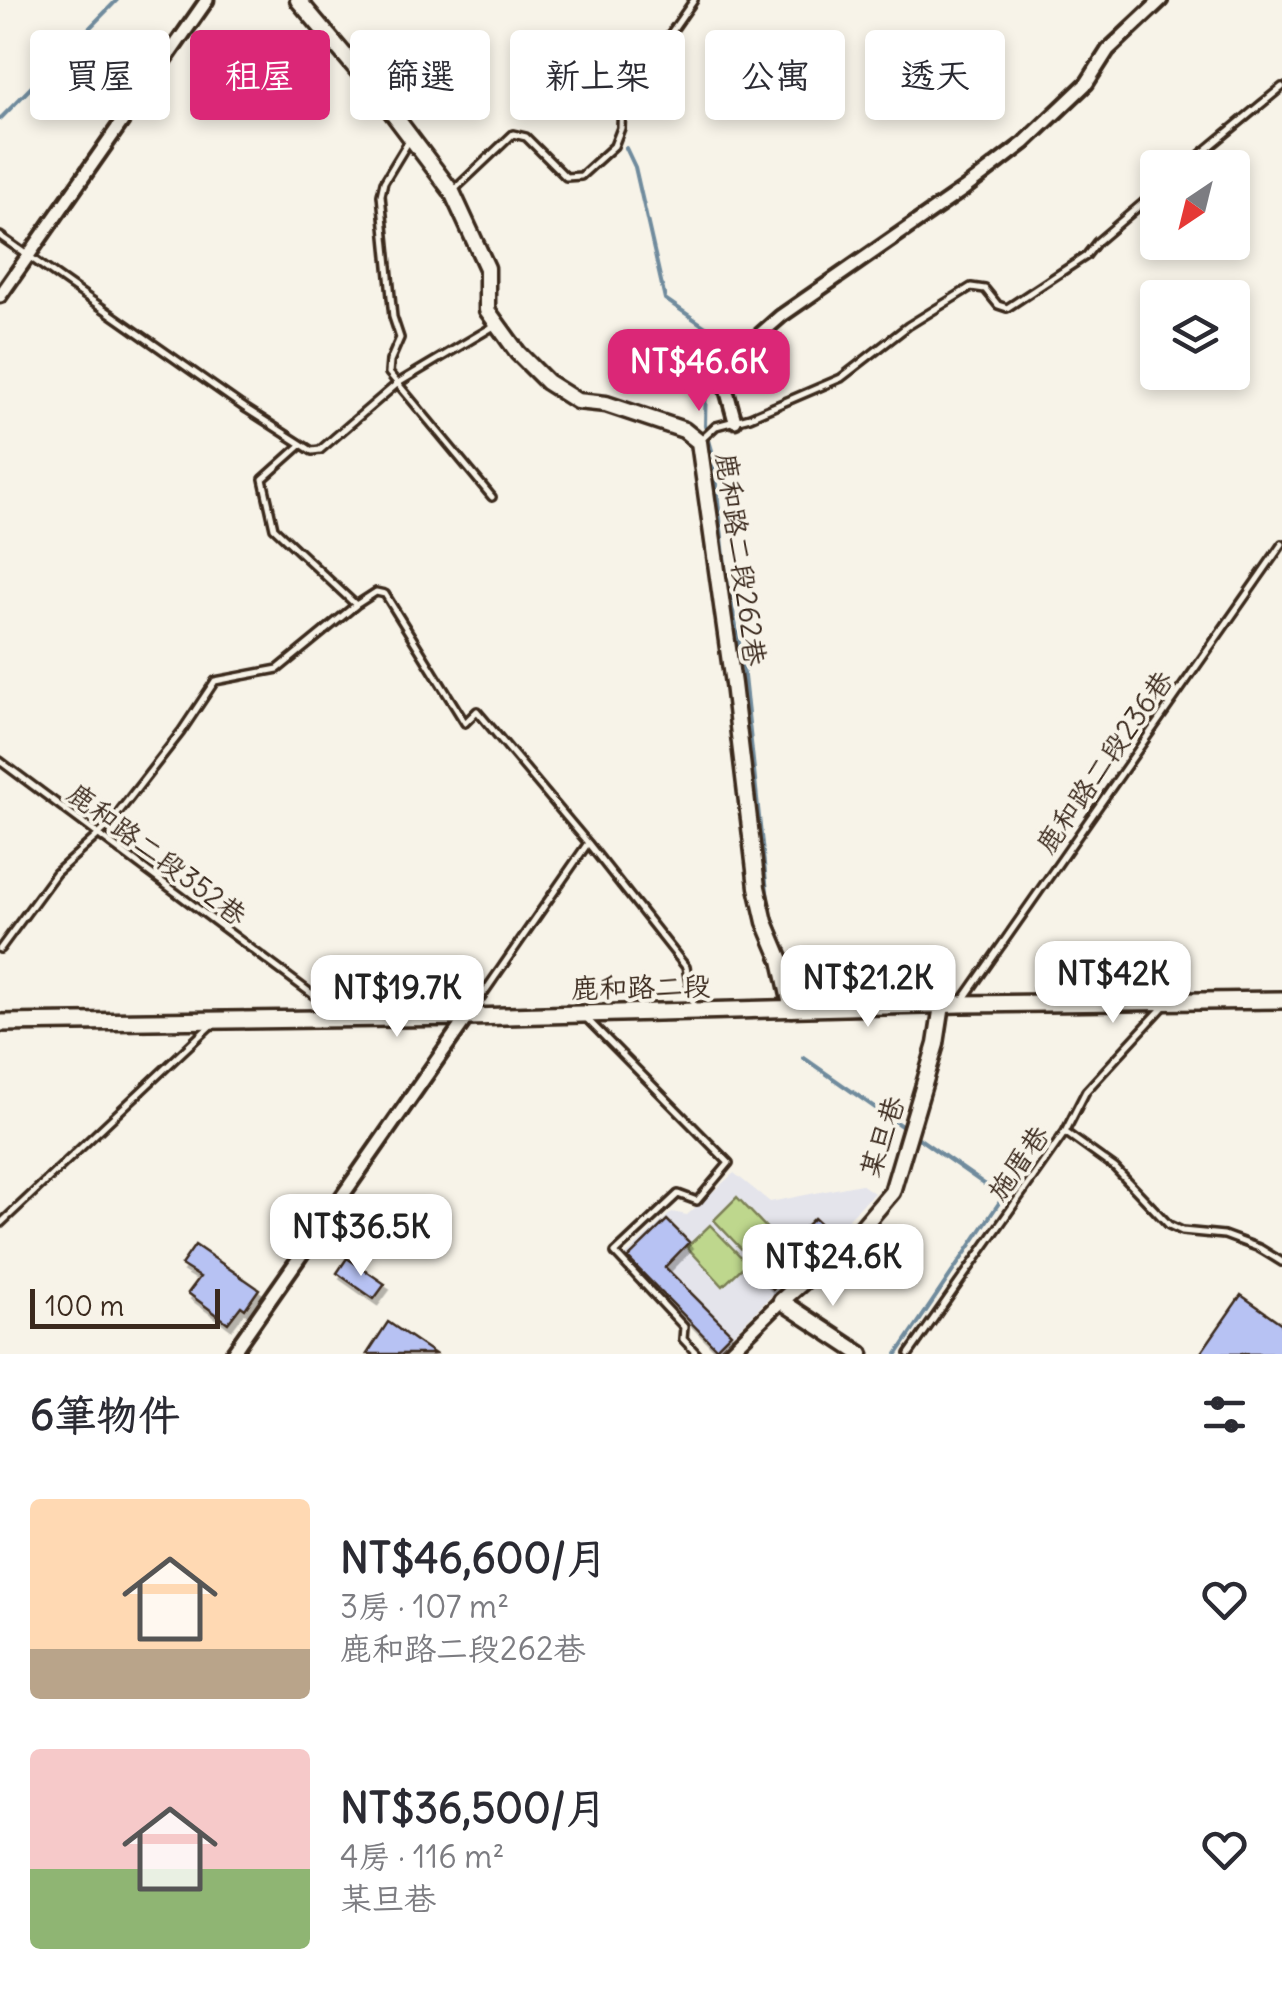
<!DOCTYPE html>
<html lang="zh-TW">
<meta charset="utf-8">
<style>
:root{--surface:#fff;--page:#f2f2f3;--text:#2b2b33;--muted:#7c7c81;--accent:#db2777}
body{margin:0;font-family:Delius,"LXGW WenKai TC",sans-serif;background:var(--page);color:var(--text);height:100vh;display:flex;flex-direction:column;font-size:38px;white-space:nowrap}
*{box-sizing:border-box;margin:0}
p{font-size:32px;color:var(--muted)}
.icon{flex:none;width:55px;height:55px;fill:none;stroke:currentColor;stroke-width:2;stroke-linecap:round;stroke-linejoin:round}
.map{position:relative;height:1354px;overflow:hidden}
.side{display:flex;flex-direction:column;background:var(--surface);flex:1}
.side>*{flex:none}
.banner{position:absolute;left:30px;top:30px;width:1222px;height:90px;display:flex;gap:20px}
.needle{width:65px;rotate:215deg}
.tools{position:absolute;left:1140px;top:150px;display:grid;gap:20px}
.tools a{display:grid;place-items:center;width:110px;height:110px;border-radius:10px;background:var(--surface);box-shadow:0 5px 15px #0003;font-size:50px}
.scale{position:absolute;left:30px;bottom:25px;width:190px;box-sizing:border-box;padding-left:10px;border:5px solid #3b2a1e;border-top:0;font-size:28px;line-height:35px;white-space:nowrap;color:#3b2a1e;-webkit-text-stroke:8px #f7f3e8;paint-order:stroke}
.price{position:absolute;translate:-50% -85px;padding:0 22px;border-radius:20px;background:#fff;color:#222;font-size:32px;line-height:65px;filter:drop-shadow(0 2px 5px #0008)}
.price::after{content:'';position:absolute;left:50%;top:60px;width:30px;height:22px;margin-left:-15px;background:inherit;clip-path:polygon(0 0,100% 0,50% 100%)}
.price.on{background:var(--accent);color:#fff}
ul{padding:0;list-style:none}
li{display:flex;align-items:center;gap:30px;height:250px;padding:0 30px}
li span{display:grid;place-items:center;flex:none;width:280px;height:200px;border-radius:10px;color:#555}
li>.icon{margin-inline-start:auto}
span .icon{width:120px;height:120px;fill:#fffc;stroke-width:1}
li b{font-size:42px}
h2{display:flex;justify-content:space-between;align-items:center;height:120px;padding:0 30px;font-size:42px}
.pill{padding:0 35px;border-radius:10px;background:var(--surface);box-shadow:0 5px 15px #0003;font-size:35px;line-height:90px}
.pill.on{background:var(--accent);color:#fff}
.map>svg:first-child{display:block}
</style>
<div class="map">
<svg width="1282" height="1354" viewBox="0 0 1282 1354">
<defs>
<filter id="shadow"><feDropShadow dx="3.5" dy="6" stdDeviation="0" flood-color="#0004"/></filter>
</defs>
<rect width="100%" height="100%" fill="#f7f3e8"/>
<filter id="ink" filterUnits="userSpaceOnUse"><feTurbulence type="fractalNoise" baseFrequency=".01" numOctaves="2"/><feDisplacementMap in="SourceGraphic" scale="20" xChannelSelector="R" yChannelSelector="G"/><feConvolveMatrix kernelMatrix="1 2 1 2 8 2 1 2 1" color-interpolation-filters="sRGB"/></filter>
<g filter="url(#ink)">
<!-- built -->
<path fill="#e4e4eb" d="M734,1173L770,1202L861,1184L874,1193L717,1350L624,1257L672,1212L687,1215Z"/>
<!-- green -->
<path fill="#bed78d" stroke="#7c8056" stroke-width="2.5" d="M737,1197L774,1236L750,1258L714,1220Z
M710,1225L747,1263L723,1286L687,1247Z"/>
<g fill="none" stroke-linecap="round" stroke-linejoin="round">
<!-- stream -->
<path stroke="#6f8b9d" stroke-width="4" d="M0,119L117,0
M626,148L635,167L665,299L707,328L705,426L713,454L726,575L742,658L769,910L802,989
M804,1058L907,1130
M836,1346L848,1354
M897,1354L1003,1197L914,1135"/>
</g>
<!-- building -->
<path fill="#b7c2f3" stroke="#3b2a1e" stroke-width="2.5" filter="url(#shadow)" d="M814,1218L829,1232L773,1289L758,1274Z
M667,1220L689,1242L665,1267L731,1333L716,1348L628,1258Z
M195,1245L259,1289L245,1309L241,1306L228,1323L188,1293L200,1277L181,1265Z
M347,1258L385,1284L374,1299L337,1273Z
M1241,1295L1282,1324V1354H1200Z
M388,1322L435,1354H367Z"/>
<g fill="none" stroke-linecap="round" stroke-linejoin="round">
<!-- service casing -->
<g stroke="#3b2a1e" stroke-width="12">
<path id="service" d="M410,139L384,182L381,195L393,317L400,338L390,361L389,373L492,497
M1184,168L1282,87
M454,190L513,134L526,137L566,177L581,176L614,146L621,128L622,103L694,0
M0,236L245,408L312,451L320,450L398,383L494,326
M700,441L716,426L750,417L841,378L908,326L971,287L985,289L998,305L1007,308L1086,256L1097,242L1158,190
M301,445L263,479L274,528L356,605L376,592L385,594L465,723L477,711L588,843L686,967L694,1009
M0,761L320,1000L335,1015
M0,949L56,873L108,826L181,732L215,681L278,669L356,605
M963,1000L1282,544
M470,1013L588,843
M587,1019L729,1163L697,1201L678,1194L615,1253L684,1327L683,1339L697,1354
M1065,1132L1115,1168L1169,1225L1182,1231L1224,1235L1259,1248L1282,1262
M0,1224L210,1026
M909,1354L1065,1132L1086,1091L1165,1005"/>
</g>
<!-- minor casing -->
<g stroke="#3b2a1e" stroke-width="19">
<path id="minor" d="M0,296L207,0
M735,421L722,374L723,367L781,316L964,189L1024,143L1087,83L1108,50L1161,0
M232,1354L467,1017
M727,1354L781,1301"/>
</g>
<!-- tertiary casing -->
<g stroke="#3b2a1e" stroke-width="21">
<path id="tertiary" d="M298,0L381,98L452,192L487,268V310L518,353L547,382L577,401L606,404L684,430L699,442L733,684L757,887L765,922L781,960L792,1009
M861,1354L781,1301L853,1238L892,1192L936,1044L942,1005"/>
</g>
<!-- secondary casing -->
<g stroke="#3b2a1e" stroke-width="22">
<path id="secondary" d="M0,1023L467,1017L960,1004L1282,1000"/>
</g>
<!-- service -->
<use href="#service" stroke="#f7f3e8" stroke-width="5"/>
<!-- minor -->
<use href="#minor" stroke="#f7f3e8" stroke-width="11"/>
<!-- tertiary -->
<use href="#tertiary" stroke="#f7f3e8" stroke-width="14"/>
<!-- secondary -->
<use href="#secondary" stroke="#f7f3e8" stroke-width="15"/>
</g>
</g>
<g text-anchor="middle" dominant-baseline="central" stroke-width="8" stroke-linejoin="round" paint-order="stroke">
<!-- street labels -->
<g font-size="28" fill="#3b2a1e" stroke="#f7f3e8">
<text transform="translate(741 559) rotate(82)">鹿和路二段262巷</text>
<text transform="translate(1104 762) rotate(-55)">鹿和路二段236巷</text>
<text transform="translate(157 854) rotate(37)">鹿和路二段352巷</text>
<text transform="translate(641 987) rotate(-1)">鹿和路二段</text>
<text transform="translate(882 1137) rotate(-72)">某旦巷</text>
<text transform="translate(1018 1163) rotate(-55)">施厝巷</text>
</g>
</g>
</svg>
<div class="tools">
<a><svg class="needle" viewBox="-14 -14 28 28"><path d="M0-13l5 13h-10z" fill="#e53935"/><path d="M0 13l5-13h-10z" fill="#7c7c81"/></svg></a>
<a><svg class="icon" aria-label="layers" viewBox="0 0 24 24"><path d="M12 4l9 5-9 5-9-5zM3 14l9 5 9-5"/></svg></a>
</div>
<div class="scale">100 m</div>
<b class="price on" style="left:699px;top:414px">NT$46.6K</b>
<b class="price" style="left:1113px;top:1026px">NT$42K</b>
<b class="price" style="left:868px;top:1030px">NT$21.2K</b>
<b class="price" style="left:397px;top:1040px">NT$19.7K</b>
<b class="price" style="left:361px;top:1279px">NT$36.5K</b>
<b class="price" style="left:833px;top:1309px">NT$24.6K</b>
<div class="banner">
<a class="pill">買屋</a>
<a class="pill on">租屋</a>
<a class="pill">篩選</a>
<a class="pill">新上架</a>
<a class="pill">公寓</a>
<a class="pill">透天</a>
</div>
</div>
<section class="side">
<h2>6筆物件<svg class="icon" aria-label="filters" viewBox="0 0 24 24"><path d="M4 7h16M4 17h16"/><circle cx="9" cy="7" r="2"/><circle cx="15" cy="17" r="2"/></svg></h2>
<ul>
<li><span style="background:linear-gradient(#ffd9b3 75%,#b9a48a 0)"><svg class="icon" aria-label="home" viewBox="0 0 24 24"><path d="M3 11l9-7 9 7M6 9v11h12V9"/></svg></span><div><b>NT$46,600/月</b><p>3房 · 107 m²</p><p>鹿和路二段262巷</p></div><svg class="icon" aria-label="heart" viewBox="0 0 24 24"><path d="M12 20l-8-8c-3-5 5-10 8-4 3-6 11-1 8 4z"/></svg></li>
<li><span style="background:linear-gradient(#f6c9c9 60%,#8fb573 0)"><svg class="icon" aria-label="home" viewBox="0 0 24 24"><path d="M3 11l9-7 9 7M6 9v11h12V9"/></svg></span><div><b>NT$36,500/月</b><p>4房 · 116 m²</p><p>某旦巷</p></div><svg class="icon" aria-label="heart" viewBox="0 0 24 24"><path d="M12 20l-8-8c-3-5 5-10 8-4 3-6 11-1 8 4z"/></svg></li>
</ul>
</section>
